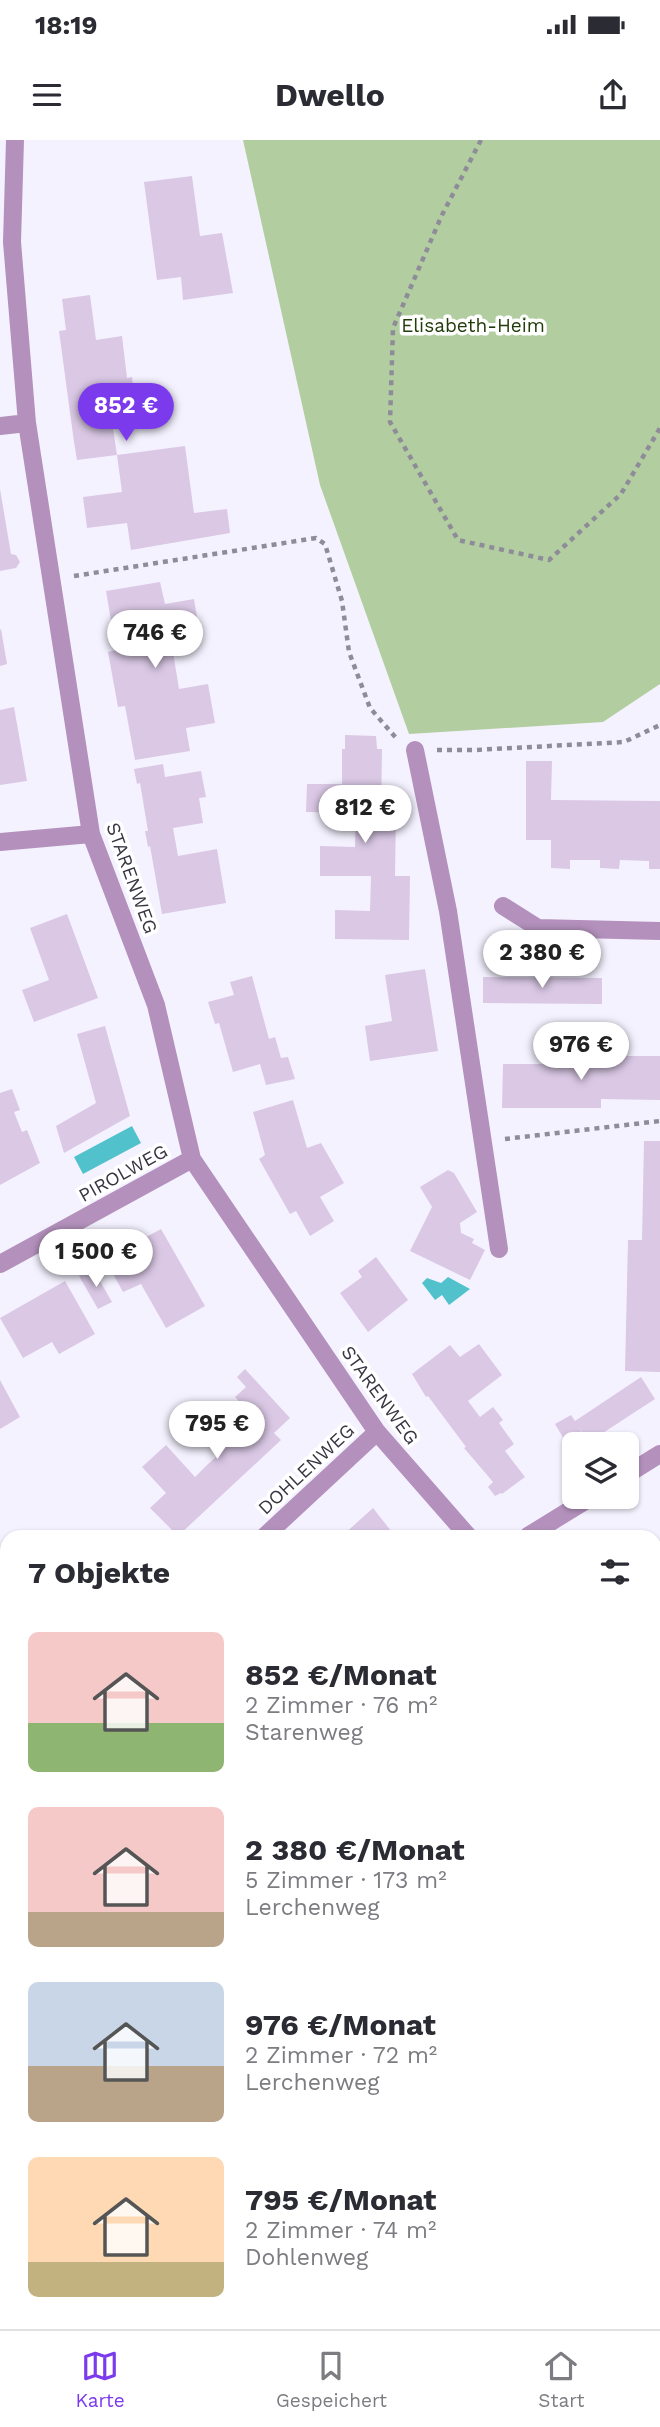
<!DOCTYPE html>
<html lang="de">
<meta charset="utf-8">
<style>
:root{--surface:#fff;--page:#f7f7f7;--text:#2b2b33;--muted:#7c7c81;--line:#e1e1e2;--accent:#7c3aed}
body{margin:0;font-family:"Work Sans",sans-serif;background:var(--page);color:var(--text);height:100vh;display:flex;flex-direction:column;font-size:26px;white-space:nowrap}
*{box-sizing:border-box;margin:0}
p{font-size:23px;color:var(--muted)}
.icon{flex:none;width:38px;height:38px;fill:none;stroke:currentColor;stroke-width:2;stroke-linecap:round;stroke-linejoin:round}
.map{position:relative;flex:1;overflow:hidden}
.drawer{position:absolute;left:0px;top:1390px;width:662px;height:800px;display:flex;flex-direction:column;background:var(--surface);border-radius:21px 21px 0 0;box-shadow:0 2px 5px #0004}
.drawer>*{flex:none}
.buttons{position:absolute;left:562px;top:1292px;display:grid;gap:14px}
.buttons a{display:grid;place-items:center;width:77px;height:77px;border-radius:10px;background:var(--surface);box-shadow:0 2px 5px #0004;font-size:35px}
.price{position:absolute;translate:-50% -60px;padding:0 16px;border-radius:24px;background:#fff;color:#222;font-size:23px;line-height:46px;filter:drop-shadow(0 2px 4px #0008)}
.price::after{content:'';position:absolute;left:50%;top:42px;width:21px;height:16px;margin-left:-10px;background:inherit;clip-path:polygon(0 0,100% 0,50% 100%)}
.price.on{background:var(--accent);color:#fff}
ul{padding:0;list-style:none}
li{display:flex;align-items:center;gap:21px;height:175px;padding:0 28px}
li span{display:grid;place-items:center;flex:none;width:196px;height:140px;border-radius:10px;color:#555}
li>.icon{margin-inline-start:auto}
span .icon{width:84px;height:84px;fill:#fffc;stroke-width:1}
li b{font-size:30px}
h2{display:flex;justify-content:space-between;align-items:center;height:84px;padding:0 28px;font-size:30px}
.status{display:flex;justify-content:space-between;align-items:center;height:49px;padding:0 35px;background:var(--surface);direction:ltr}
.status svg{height:19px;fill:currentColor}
header{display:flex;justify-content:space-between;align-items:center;height:91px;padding:0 28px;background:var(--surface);font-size:32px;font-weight:700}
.dock{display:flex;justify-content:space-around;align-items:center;height:98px;border-top:2px solid var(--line);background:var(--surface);font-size:19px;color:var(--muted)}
.dock a{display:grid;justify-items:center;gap:4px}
.dock .on{color:var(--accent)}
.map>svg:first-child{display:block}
</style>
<div class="status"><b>18:19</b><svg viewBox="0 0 49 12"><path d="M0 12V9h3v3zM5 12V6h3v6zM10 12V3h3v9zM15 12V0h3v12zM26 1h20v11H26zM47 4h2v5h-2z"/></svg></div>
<header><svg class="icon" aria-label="menu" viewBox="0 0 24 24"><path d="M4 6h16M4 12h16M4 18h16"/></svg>Dwello<svg class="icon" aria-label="share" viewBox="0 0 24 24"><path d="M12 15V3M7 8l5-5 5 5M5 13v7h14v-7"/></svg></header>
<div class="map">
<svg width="660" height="2189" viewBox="0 0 660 2189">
<rect width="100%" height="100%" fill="#f5f2ff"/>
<!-- green -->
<path fill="#b2cea0" d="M243,0H660V544L603,582L409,594L320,345Z"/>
<!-- water -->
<path fill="#51c2cb" d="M132,986L141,1003L83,1034L74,1017Z
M448,1137L470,1149L449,1165L442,1155L435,1160L422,1143L427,1138L441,1143Z"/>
<!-- building -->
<path fill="#dac8e5" d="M192,36L200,96L222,93L233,153L183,160L181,137L157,140L144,42Z
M90,155L96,200L122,196L127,238L132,237L134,256L150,254L153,277L112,282L117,315L185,306L194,373L227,369L230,393L131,410L127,383L87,388L83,357L122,352L117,315L77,320L74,302L59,191L66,190L62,159Z
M0,349L11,414L16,415L20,422L16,428L0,431Z
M160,442L165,464L194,459L201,501L172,506L179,549L208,544L215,583L186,588L190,611L135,620L125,566L118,567L108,512L116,510L106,451Z
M1,489L7,524L0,526V490Z
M14,567L27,641L0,645V570Z
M345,595L376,596L377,609H382L381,673H396L395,736H410L409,800L335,799V770L370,771L371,736H320V706L355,707L356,673L306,672L307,644H342V609H345Z
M526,621H552L551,660L660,661V729H649V721L620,720L619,729L600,728V720H570V729L551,728V700H526Z
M163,624L165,637L201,631L206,657L199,658L203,683L173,688L178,716L217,709L226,763L162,774L150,706L148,707L145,691H148L140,643L137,644L134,629Z
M67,774L98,858L34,882L22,850L49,840L30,788Z
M425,829L438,911L370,921L365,886L392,881L385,835Z
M252,836L269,899L275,897L281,918L288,917L295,939L266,945L260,924L233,932L219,883L215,884L208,862L234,855L230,842Z
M483,837L602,838V864L483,863Z
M105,886L130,976L64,1013L56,986L96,963L77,894Z
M574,911H597L601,916H660V960L601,959V968H502L503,924H574Z
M12,949L20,970L14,972L22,992L27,990L40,1023L0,1045V953Z
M293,960L307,1008L321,1003L344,1043L320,1057L334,1081L310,1096L296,1071L290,1074L259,1019L265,1015L253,972Z
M644,1001H660V1232L625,1231L628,1100H642Z
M448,1030L454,1033L477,1072L460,1083L461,1093L474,1099L472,1103L485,1110L470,1140L410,1111L432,1067L420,1047Z
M161,1089L205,1166L166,1188L141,1144L123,1152L105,1119Z
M376,1117L408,1160L368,1192L340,1153L362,1137L358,1131Z
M93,1129L112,1162L98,1169L79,1136Z
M65,1141L95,1194L59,1214L52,1202L23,1218L0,1178Z
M479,1204L502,1235L468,1261L480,1277L493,1267L503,1280L499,1283L514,1304L505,1311L525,1337L502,1354L501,1353L495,1356L488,1347L493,1342L464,1308L466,1307L428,1256L426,1257L412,1234L450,1205L460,1217Z
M245,1229L290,1278L274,1293L281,1300L178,1396L150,1368L166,1353L142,1327L166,1305L195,1337L207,1325L228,1306L222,1300L250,1273L235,1257L246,1247L237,1237Z
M641,1237L655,1259L589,1302L578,1286L587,1301L574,1304V1309L571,1311L555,1284L571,1275L575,1281Z
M0,1240L20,1277L0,1289Z
M373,1368L395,1396H342Z
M655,1418L660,1436V1520L654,1521Z
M7,1465V1506L0,1498V1471Z
M0,1542L7,1550V1556L0,1563Z
M0,1605L7,1612V1679L0,1669Z
M0,2080L7,2096V2114L0,2117Z
M563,2182H625L626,2189H564Z"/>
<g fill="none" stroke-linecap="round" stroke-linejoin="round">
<!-- path -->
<path stroke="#8f8c99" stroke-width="4.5" stroke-dasharray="5 5" stroke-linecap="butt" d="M481,0L442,75L393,188L390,282L458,400L549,420L621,354L660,288
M74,436L316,398L325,404L342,461L349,512L370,568L397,599
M437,610H475L624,602L660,585
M505,999L660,981"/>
<!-- minor -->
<path stroke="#b391bc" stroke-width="18" d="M15,0L12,102L27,283L91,694L156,865L192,1019L377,1292L468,1396
M0,286L27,283
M415,610L448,771L499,1109
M0,702L91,694
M503,766L538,788L660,791
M0,1124L192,1019
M626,1335L660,1314
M265,1396L377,1292
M528,1396L593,1356
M654,1608L660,1607
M654,2010L660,2043"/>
</g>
<g text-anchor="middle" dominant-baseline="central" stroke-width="7" stroke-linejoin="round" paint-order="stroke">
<!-- park labels -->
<g font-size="19" fill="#233c0c" stroke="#fff">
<text x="473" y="185">Elisabeth-Heim</text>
</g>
<!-- street labels -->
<g font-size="19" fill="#383541" stroke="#fff">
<text transform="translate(132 738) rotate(70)">STARENWEG</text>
<text transform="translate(123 1033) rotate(-29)">PIROLWEG</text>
<text transform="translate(380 1255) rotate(54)">STARENWEG</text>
<text transform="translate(306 1329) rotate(-43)">DOHLENWEG</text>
</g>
</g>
</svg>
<div class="buttons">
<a><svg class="icon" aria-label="layers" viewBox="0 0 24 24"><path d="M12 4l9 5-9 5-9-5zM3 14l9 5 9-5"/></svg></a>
</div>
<b class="price on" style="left:126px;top:303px">852 €</b>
<b class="price" style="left:155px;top:530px">746 €</b>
<b class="price" style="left:365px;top:705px">812 €</b>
<b class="price" style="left:542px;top:850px">2 380 €</b>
<b class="price" style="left:581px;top:942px">976 €</b>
<b class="price" style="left:96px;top:1149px">1 500 €</b>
<b class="price" style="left:217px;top:1321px">795 €</b>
<section class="drawer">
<h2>7 Objekte<svg class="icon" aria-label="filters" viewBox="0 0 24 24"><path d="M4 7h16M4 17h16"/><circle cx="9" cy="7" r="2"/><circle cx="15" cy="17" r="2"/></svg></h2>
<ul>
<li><span style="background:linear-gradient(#f6c9c9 65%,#8fb573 0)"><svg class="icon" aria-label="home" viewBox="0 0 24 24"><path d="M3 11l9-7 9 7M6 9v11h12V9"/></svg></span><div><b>852 €/Monat</b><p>2 Zimmer · 76 m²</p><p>Starenweg</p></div></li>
<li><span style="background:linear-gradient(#f6c9c9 75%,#b9a48a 0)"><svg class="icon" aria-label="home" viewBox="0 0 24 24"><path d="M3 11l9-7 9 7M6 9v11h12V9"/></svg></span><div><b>2 380 €/Monat</b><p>5 Zimmer · 173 m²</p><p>Lerchenweg</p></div></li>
<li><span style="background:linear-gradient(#c9d6e8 60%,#b9a48a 0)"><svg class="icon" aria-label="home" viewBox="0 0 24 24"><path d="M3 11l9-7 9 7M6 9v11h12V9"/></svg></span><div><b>976 €/Monat</b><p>2 Zimmer · 72 m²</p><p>Lerchenweg</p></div></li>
<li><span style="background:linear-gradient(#ffd9b3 75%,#c2b280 0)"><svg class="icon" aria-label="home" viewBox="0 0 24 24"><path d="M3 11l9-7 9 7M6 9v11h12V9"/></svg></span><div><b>795 €/Monat</b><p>2 Zimmer · 74 m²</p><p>Dohlenweg</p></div></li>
</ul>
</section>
</div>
<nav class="dock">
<a class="on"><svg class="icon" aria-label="map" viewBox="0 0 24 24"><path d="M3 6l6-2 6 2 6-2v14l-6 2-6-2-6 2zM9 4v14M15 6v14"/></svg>Karte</a>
<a><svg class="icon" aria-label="saved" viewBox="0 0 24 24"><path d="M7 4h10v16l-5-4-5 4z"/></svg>Gespeichert</a>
<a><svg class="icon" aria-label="home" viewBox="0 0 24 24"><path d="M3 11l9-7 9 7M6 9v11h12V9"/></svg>Start</a>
</nav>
